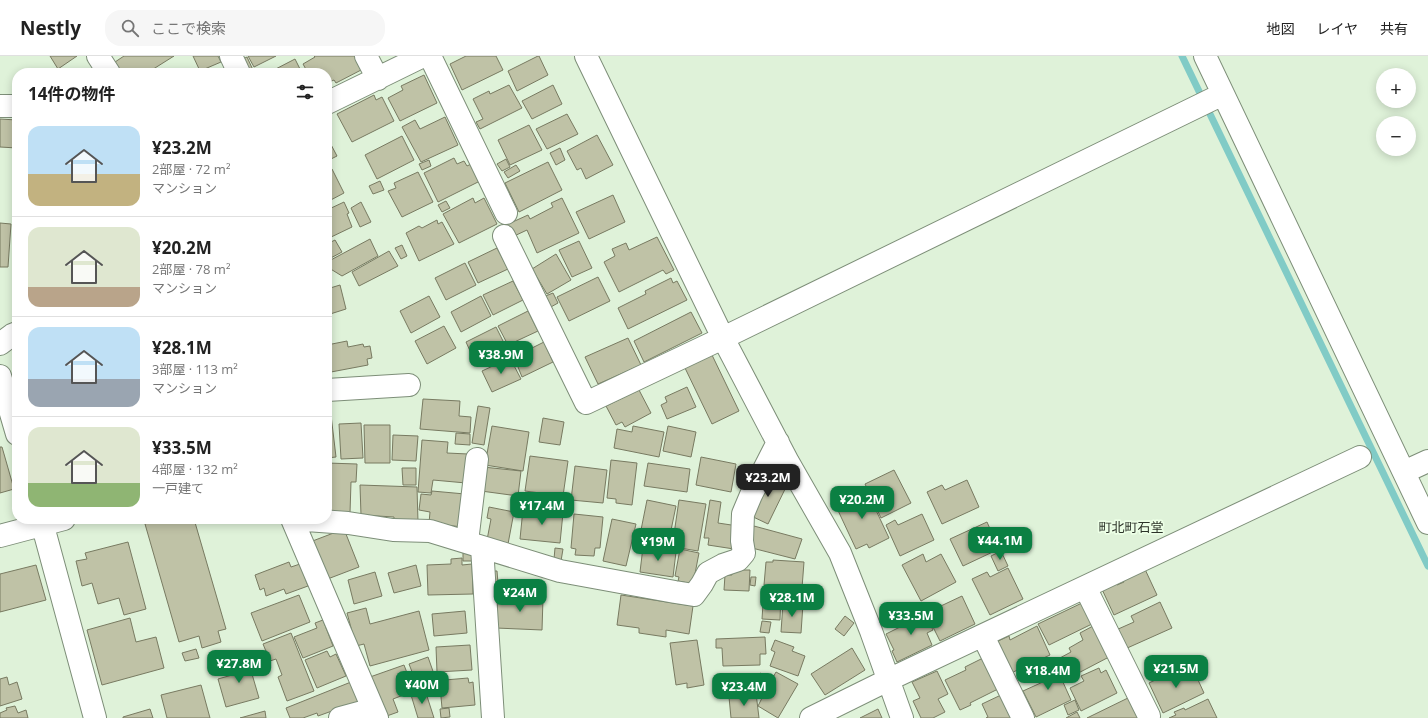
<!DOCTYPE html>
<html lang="ja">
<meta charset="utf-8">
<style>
:root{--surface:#fff;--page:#f6f6f6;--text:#222;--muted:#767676;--line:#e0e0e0;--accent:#0b8043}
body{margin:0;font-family:"Open Sans","Noto Sans JP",sans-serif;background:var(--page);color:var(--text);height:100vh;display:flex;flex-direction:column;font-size:15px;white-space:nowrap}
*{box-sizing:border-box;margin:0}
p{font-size:13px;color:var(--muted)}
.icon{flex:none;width:22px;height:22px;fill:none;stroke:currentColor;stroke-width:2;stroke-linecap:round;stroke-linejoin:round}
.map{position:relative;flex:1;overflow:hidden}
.sheet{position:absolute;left:12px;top:12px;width:320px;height:456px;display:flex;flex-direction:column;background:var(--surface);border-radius:16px;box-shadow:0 2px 10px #0003}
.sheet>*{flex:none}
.controls{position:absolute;left:1376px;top:12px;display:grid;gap:8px}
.controls a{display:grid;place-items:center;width:40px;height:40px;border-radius:50%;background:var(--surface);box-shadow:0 2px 10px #0003;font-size:20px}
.price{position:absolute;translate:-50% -34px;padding:0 9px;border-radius:8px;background:var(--accent);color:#fff;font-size:13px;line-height:26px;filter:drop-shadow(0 1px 2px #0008)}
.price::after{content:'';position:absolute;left:50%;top:24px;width:12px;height:9px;margin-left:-6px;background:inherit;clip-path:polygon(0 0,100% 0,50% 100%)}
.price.active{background:#222;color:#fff}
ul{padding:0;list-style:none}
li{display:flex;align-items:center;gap:12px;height:100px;padding:0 16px}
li+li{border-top:1px solid var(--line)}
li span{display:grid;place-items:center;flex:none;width:112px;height:80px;border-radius:12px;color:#555}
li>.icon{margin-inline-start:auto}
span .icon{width:48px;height:48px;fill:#fffc;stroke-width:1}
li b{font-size:17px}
h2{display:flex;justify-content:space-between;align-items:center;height:48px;padding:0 16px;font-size:17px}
header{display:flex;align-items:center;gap:24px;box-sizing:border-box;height:56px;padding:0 20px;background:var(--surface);border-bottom:1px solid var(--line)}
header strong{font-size:19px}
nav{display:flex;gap:22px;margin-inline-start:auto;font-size:14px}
.search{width:280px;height:36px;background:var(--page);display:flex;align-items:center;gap:10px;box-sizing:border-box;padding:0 14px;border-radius:16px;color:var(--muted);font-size:15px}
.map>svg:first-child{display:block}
</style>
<header>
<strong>Nestly</strong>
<div class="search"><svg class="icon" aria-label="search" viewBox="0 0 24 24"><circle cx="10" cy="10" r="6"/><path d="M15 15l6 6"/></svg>ここで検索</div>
<nav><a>地図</a><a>レイヤ</a><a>共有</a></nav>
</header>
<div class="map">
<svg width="1428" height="662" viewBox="0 0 1428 662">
<rect width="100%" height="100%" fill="#dff2d9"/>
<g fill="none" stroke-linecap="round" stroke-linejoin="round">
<!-- stream -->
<path stroke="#81cbc6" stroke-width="7" d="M1182,0L1428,510"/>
</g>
<!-- building -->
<path fill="#bfc2a6" stroke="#787a61" d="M50,0H77L58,13Z
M124,0H174L147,17H122L115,6Z
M193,0H218L221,6L200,15Z
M248,0H276L254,11Z
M314,0H357L363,13L336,27L334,24L327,27V17H308L303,8L315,1Z
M466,0H496L503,14L462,34L450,8Z
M538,0H539L548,19L517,35L508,15Z
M247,1L253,14L246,17L239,5Z
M295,3L302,17H268Z
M424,19L437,47L400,65L388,42L403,34L401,30Z
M509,29L522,52L480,73L476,66L483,63L473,43L489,35L490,38Z
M553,29L562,48L532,63L522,45Z
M374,39L376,44L382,41L394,65L352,86L337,58Z
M567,58L578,78L547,93L536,73Z
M445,61L458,89L421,106L402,71L415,64L420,73Z
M0,63L17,64V92L0,91Z
M529,69L542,94L510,109L498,84Z
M597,79L613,109L586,123L581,112L577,114L567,95Z
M402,80L414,104L377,123L365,99Z
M327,81L337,100L327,105Z
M560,92L565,104L556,109L550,97Z
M454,102L457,108L464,105L467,110L471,108L480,125L438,146L424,117Z
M506,103L510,111L502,115L497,108Z
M429,104L431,110L422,114L419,108Z
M548,106L562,134L519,156L505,127Z
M516,109L520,115L508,122L504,116Z
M332,113L344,137L327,146V115Z
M418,116L433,146L402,161L388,135L396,132L394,127Z
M380,125L384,134L373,138L369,130Z
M613,139L625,166L589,183L576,156Z
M473,142L475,147L484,142L497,168L459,187L443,158Z
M562,142L579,177L537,197L527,174L512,181L506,169L528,159L530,163L553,151L551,147Z
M446,145L450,152L442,156L438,149Z
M344,146L349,157L347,158L352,171L327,183V154Z
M361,146L371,166L360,171L351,152Z
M437,164L438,168L442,166L454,188L419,205L406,177L419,170L422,172Z
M0,167L11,168L8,211H0Z
M657,181L674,214L666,218L663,214L619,236L604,206L615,200L612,193L626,187L629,194Z
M370,183L378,200L342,220L329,212L327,206Z
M335,184L342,196L327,204V188Z
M579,185L592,212L572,221L559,194Z
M402,189L407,200L401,203L395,192Z
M497,192L508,213L478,227L468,206Z
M389,195L398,210L359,230L352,216Z
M556,198L571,224L547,238L532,213Z
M465,207L476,229L446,244L435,222Z
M598,221L610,245L569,265L557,241Z
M671,222L673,227L677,225L687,244L628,273L618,252L646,238L645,235Z
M513,225L523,244L493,259L483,239Z
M340,229L346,253L327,259V233Z
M553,237L558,247L549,252L543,241Z
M429,240L440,261L411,277L400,255Z
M481,240L491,260L461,276L451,256Z
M528,255L538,275L508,289L498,270Z
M691,256L702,277L644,306L634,285Z
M444,270L456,292L427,308L415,285Z
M496,271L506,291L475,306L466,286Z
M628,282L641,309L598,328L585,301Z
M347,285L348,291L363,288L364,291L370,290L372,302L367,303L368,309L331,316L327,289Z
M544,286L553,306L522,321L514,301Z
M712,299L739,355L712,368L685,312Z
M510,302L521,323L492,336L482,315Z
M687,331L696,351L667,363L661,349L667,346L665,341Z
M639,334L651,357L625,371L622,366L616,369L606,350Z
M423,343L460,345L459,360L471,361L470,377L420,373Z
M478,350L490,352L484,389L472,387Z
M331,359L336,401L327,402V360Z
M543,362L564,366L560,389L539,386Z
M361,367L363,402L341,403L339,368Z
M364,369H390V407H365Z
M492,370L529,376L523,415L485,409Z
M633,370L664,376L659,401L614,392L617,373L632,376Z
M668,370L696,376L691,401L663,395Z
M456,377L470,378V389L455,388Z
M393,379L418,380L416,405L392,404Z
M422,384L448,386L447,397L468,398L466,427L433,424L431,437L418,436Z
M0,391H2L14,433L0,437Z
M530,400L568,405L563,440L525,435Z
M701,401L736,408L731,436L696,429Z
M611,404L637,407L632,449L616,447V443L607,442Z
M327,407L357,408L356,426H351L350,457L327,456Z
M648,407L690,413L687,436L644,430Z
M575,410L607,414L603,447L571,444Z
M483,411L521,415L518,440L481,435Z
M402,412H416V429H403Z
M894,414L911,447L881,462L865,428Z
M768,416L788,427L768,468L747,458Z
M967,424L979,451L942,468L927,436L942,429L945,434Z
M360,429L417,431L418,466H394V461L361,459Z
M866,433L889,482L869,492L867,488L856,493L835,448Z
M432,435L465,438L462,471L429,467L430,456L419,454L421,438L431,439Z
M647,444L676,450L669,484L640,479Z
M679,444L706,448L698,495L680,492L681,486L673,485Z
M710,444L721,446L718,467L738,470L734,493L708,489L709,482H704Z
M489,451L514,456L508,488L487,484L491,463L487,462Z
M523,453L563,457L560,487L520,483Z
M574,458L603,461L600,492H595L594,500L575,499L576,493L571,492Z
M922,458L934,484L900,500L886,469L895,464L898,469Z
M161,463H194L226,573L218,575L221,586L202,592L199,580L179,586L145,468Z
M612,463L636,468L626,510L603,505Z
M987,466L999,493L963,510L950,483Z
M754,470L802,483L795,503L748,491Z
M344,473L359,511L325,524L310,486Z
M128,486L146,553L124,559L119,542L98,548L92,527L82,530L76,505L87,503L85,497Z
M643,491L676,496L673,521L640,516Z
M463,492H473V505H463Z
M555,492L563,493L561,505L554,503Z
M680,493L699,497L693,528L678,525L679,521L675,520Z
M1001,495L1008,510L998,515L991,500Z
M923,498L926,506L941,498L956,526L921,545L902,509Z
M462,502V509L472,508L473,538L428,539L427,509L451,508V503Z
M773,504L804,506L802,532L764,529L766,506H773Z
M289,506L291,511L300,508L308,530L286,538L284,533L266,540L264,532L260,534L255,519Z
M36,509L46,544L0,556V518Z
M416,509L421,530L394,537L388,517Z
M1143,509L1157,539L1114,559L1100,529L1114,523L1117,529L1124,526L1121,520Z
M1008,512L1023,543L990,559L972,523L987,516L990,521Z
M732,514H750L749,535L724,534L725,519H732Z
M486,515H497L499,539L488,540Z
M375,516L382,540L354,548L348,524Z
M751,521H756L755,530L750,529Z
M764,533L781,534L780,564L762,563Z
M507,537H518V540L543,542L542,574L496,572L498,542H508Z
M299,539L310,566L262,585L251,557Z
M621,539L693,550L689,578L666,574V581L639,577V572L617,569Z
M962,540L975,568L940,585L926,557Z
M1084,546L1094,567L1049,589L1038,568Z
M1160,546L1172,572L1125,593L1116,574L1134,566L1131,560Z
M783,547L803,548L801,577L781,576Z
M921,550L933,574L927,577L932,589L897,606L892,595L894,594L886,578L912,565L908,556Z
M366,552L370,568L419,555L429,594L370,610L364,588L356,590L347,557Z
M465,555L467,577L434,580L432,558Z
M845,560L854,567L844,580L835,573Z
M130,562L136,586L156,581L164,612L102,629L87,574Z
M323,564L333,590L303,602L294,581L317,572L315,567Z
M762,565L771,566L769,577L760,576Z
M1037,570L1050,599L1009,618L994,587L1009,580L1010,584Z
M1093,570L1109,601L1065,624L1059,612L1062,610L1058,603L1071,596L1069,592L1083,584L1080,577Z
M291,577L314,635L287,645L278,621L282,619L276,603L270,605L263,588Z
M765,581L766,598H760V609L723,610L722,592H716V583Z
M697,584L704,629L687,632V627L676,629L670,587Z
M775,584L794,591L792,595L805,600L798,620L770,610L775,596L771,594Z
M470,589L472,614L437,616L436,591Z
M852,592L865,614L825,639L811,618Z
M196,593L199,602L185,605L182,597Z
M327,595L330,601L336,598L346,620L317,632L305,604Z
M247,601L259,642L226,651L218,623L232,619L228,607Z
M428,601L435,621L431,623L434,629L419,634L409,608Z
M985,601L1000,632L970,647L971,649L960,654L945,624L966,614L965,611Z
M1053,604L1071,644L1036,661L1023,635L1045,625L1039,610Z
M404,609L414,635L393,643L398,656L384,661L370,621Z
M1184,610L1187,615L1193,613L1204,637L1163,657L1149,627Z
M1099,612L1101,617L1106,614L1117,637L1081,655L1070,632L1084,625L1081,620Z
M937,615L948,638L938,643L945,656L933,662H921L913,645L920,642L912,626Z
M776,616L798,628L778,662L758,650L763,640L752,633L760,617L772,623Z
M7,621L9,629L17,626L22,643L0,650V623Z
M468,622L469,627L473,626L475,649L442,652L440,630L445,629V624Z
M351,626L361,649L332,655L318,660L317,657L303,662H290L286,652Z
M201,629L210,662H167L161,639Z
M425,634L434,662H418L411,639Z
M756,637L759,662H731L729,641Z
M1001,639L1013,662H986L988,661L982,648Z
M1130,641L1141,662H1087Z
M1208,643L1217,662H1169L1176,659L1174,656L1184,652L1185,654Z
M1075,644L1079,654L1068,659L1064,649Z
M15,650L18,657L26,654L28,662H0V657L7,654L6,652Z
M449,652L450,661L441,662L440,653Z
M150,653L153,662H123V661Z
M878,653L882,662H860Z
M265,655L266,662H240Z
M1077,656L1080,662H1066Z"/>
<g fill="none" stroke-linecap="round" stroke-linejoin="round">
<!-- minor casing -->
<g stroke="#7d8e78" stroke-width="24">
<path id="minor" d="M98,0L109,17
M231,0L239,17
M366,0L378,23
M430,0L506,157
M586,0L723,282L788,406L840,497L871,575L902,662
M1205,0L1428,467
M327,47L423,0
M0,50H17
M504,180L586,347L723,282L1223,38
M0,288L12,279L17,277
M0,320L17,378
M327,334L409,329
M1404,416L1428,405
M41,463L95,662
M292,463L348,467L393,474L430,475L560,515L675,536L694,539L702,528L708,517L723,509L738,504L744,497L742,485L743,458L751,439L778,386
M292,463L377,662
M0,480L64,463
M467,486L477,403
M482,491L493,662
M1085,531L1149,660
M983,580L1023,662
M340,662L373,653
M811,662L888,624L1360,401"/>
</g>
<!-- minor -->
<use href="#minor" stroke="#fff" stroke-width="22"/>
</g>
<g text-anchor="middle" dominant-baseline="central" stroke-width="3.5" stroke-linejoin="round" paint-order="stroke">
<!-- quarter labels -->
<g font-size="13" fill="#2c3329" stroke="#ecffe6">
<text x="1131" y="471">町北町石堂</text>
</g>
</g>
</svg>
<div class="controls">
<a>+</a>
<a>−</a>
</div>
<b class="price" style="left:501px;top:319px">¥38.9M</b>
<b class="price active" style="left:768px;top:442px">¥23.2M</b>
<b class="price" style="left:862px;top:464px">¥20.2M</b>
<b class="price" style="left:542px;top:470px">¥17.4M</b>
<b class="price" style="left:1000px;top:505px">¥44.1M</b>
<b class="price" style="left:658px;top:506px">¥19M</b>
<b class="price" style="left:520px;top:557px">¥24M</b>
<b class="price" style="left:792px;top:562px">¥28.1M</b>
<b class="price" style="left:911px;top:580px">¥33.5M</b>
<b class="price" style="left:239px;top:628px">¥27.8M</b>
<b class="price" style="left:1176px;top:633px">¥21.5M</b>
<b class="price" style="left:1048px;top:635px">¥18.4M</b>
<b class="price" style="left:422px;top:649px">¥40M</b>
<b class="price" style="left:744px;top:651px">¥23.4M</b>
<section class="sheet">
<h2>14件の物件<svg class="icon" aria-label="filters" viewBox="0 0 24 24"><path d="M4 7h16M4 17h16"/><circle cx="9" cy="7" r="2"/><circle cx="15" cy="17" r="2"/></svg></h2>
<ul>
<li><span style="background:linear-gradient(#bfe0f5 60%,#c2b280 0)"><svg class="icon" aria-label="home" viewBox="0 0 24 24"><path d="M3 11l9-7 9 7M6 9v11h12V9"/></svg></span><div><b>¥23.2M</b><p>2部屋 · 72 m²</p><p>マンション</p></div></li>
<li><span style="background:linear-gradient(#dfe7d0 75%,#b9a48a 0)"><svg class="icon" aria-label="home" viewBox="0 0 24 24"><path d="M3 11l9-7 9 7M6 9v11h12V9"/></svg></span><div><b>¥20.2M</b><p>2部屋 · 78 m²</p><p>マンション</p></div></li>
<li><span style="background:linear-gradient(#bfe0f5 65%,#9aa5b1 0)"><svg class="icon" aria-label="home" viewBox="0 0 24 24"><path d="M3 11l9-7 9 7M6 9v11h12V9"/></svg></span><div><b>¥28.1M</b><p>3部屋 · 113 m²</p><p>マンション</p></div></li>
<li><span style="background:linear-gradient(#dfe7d0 70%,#8fb573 0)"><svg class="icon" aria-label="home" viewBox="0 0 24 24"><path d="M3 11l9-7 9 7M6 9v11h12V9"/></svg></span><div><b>¥33.5M</b><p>4部屋 · 132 m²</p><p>一戸建て</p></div></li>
</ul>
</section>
</div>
